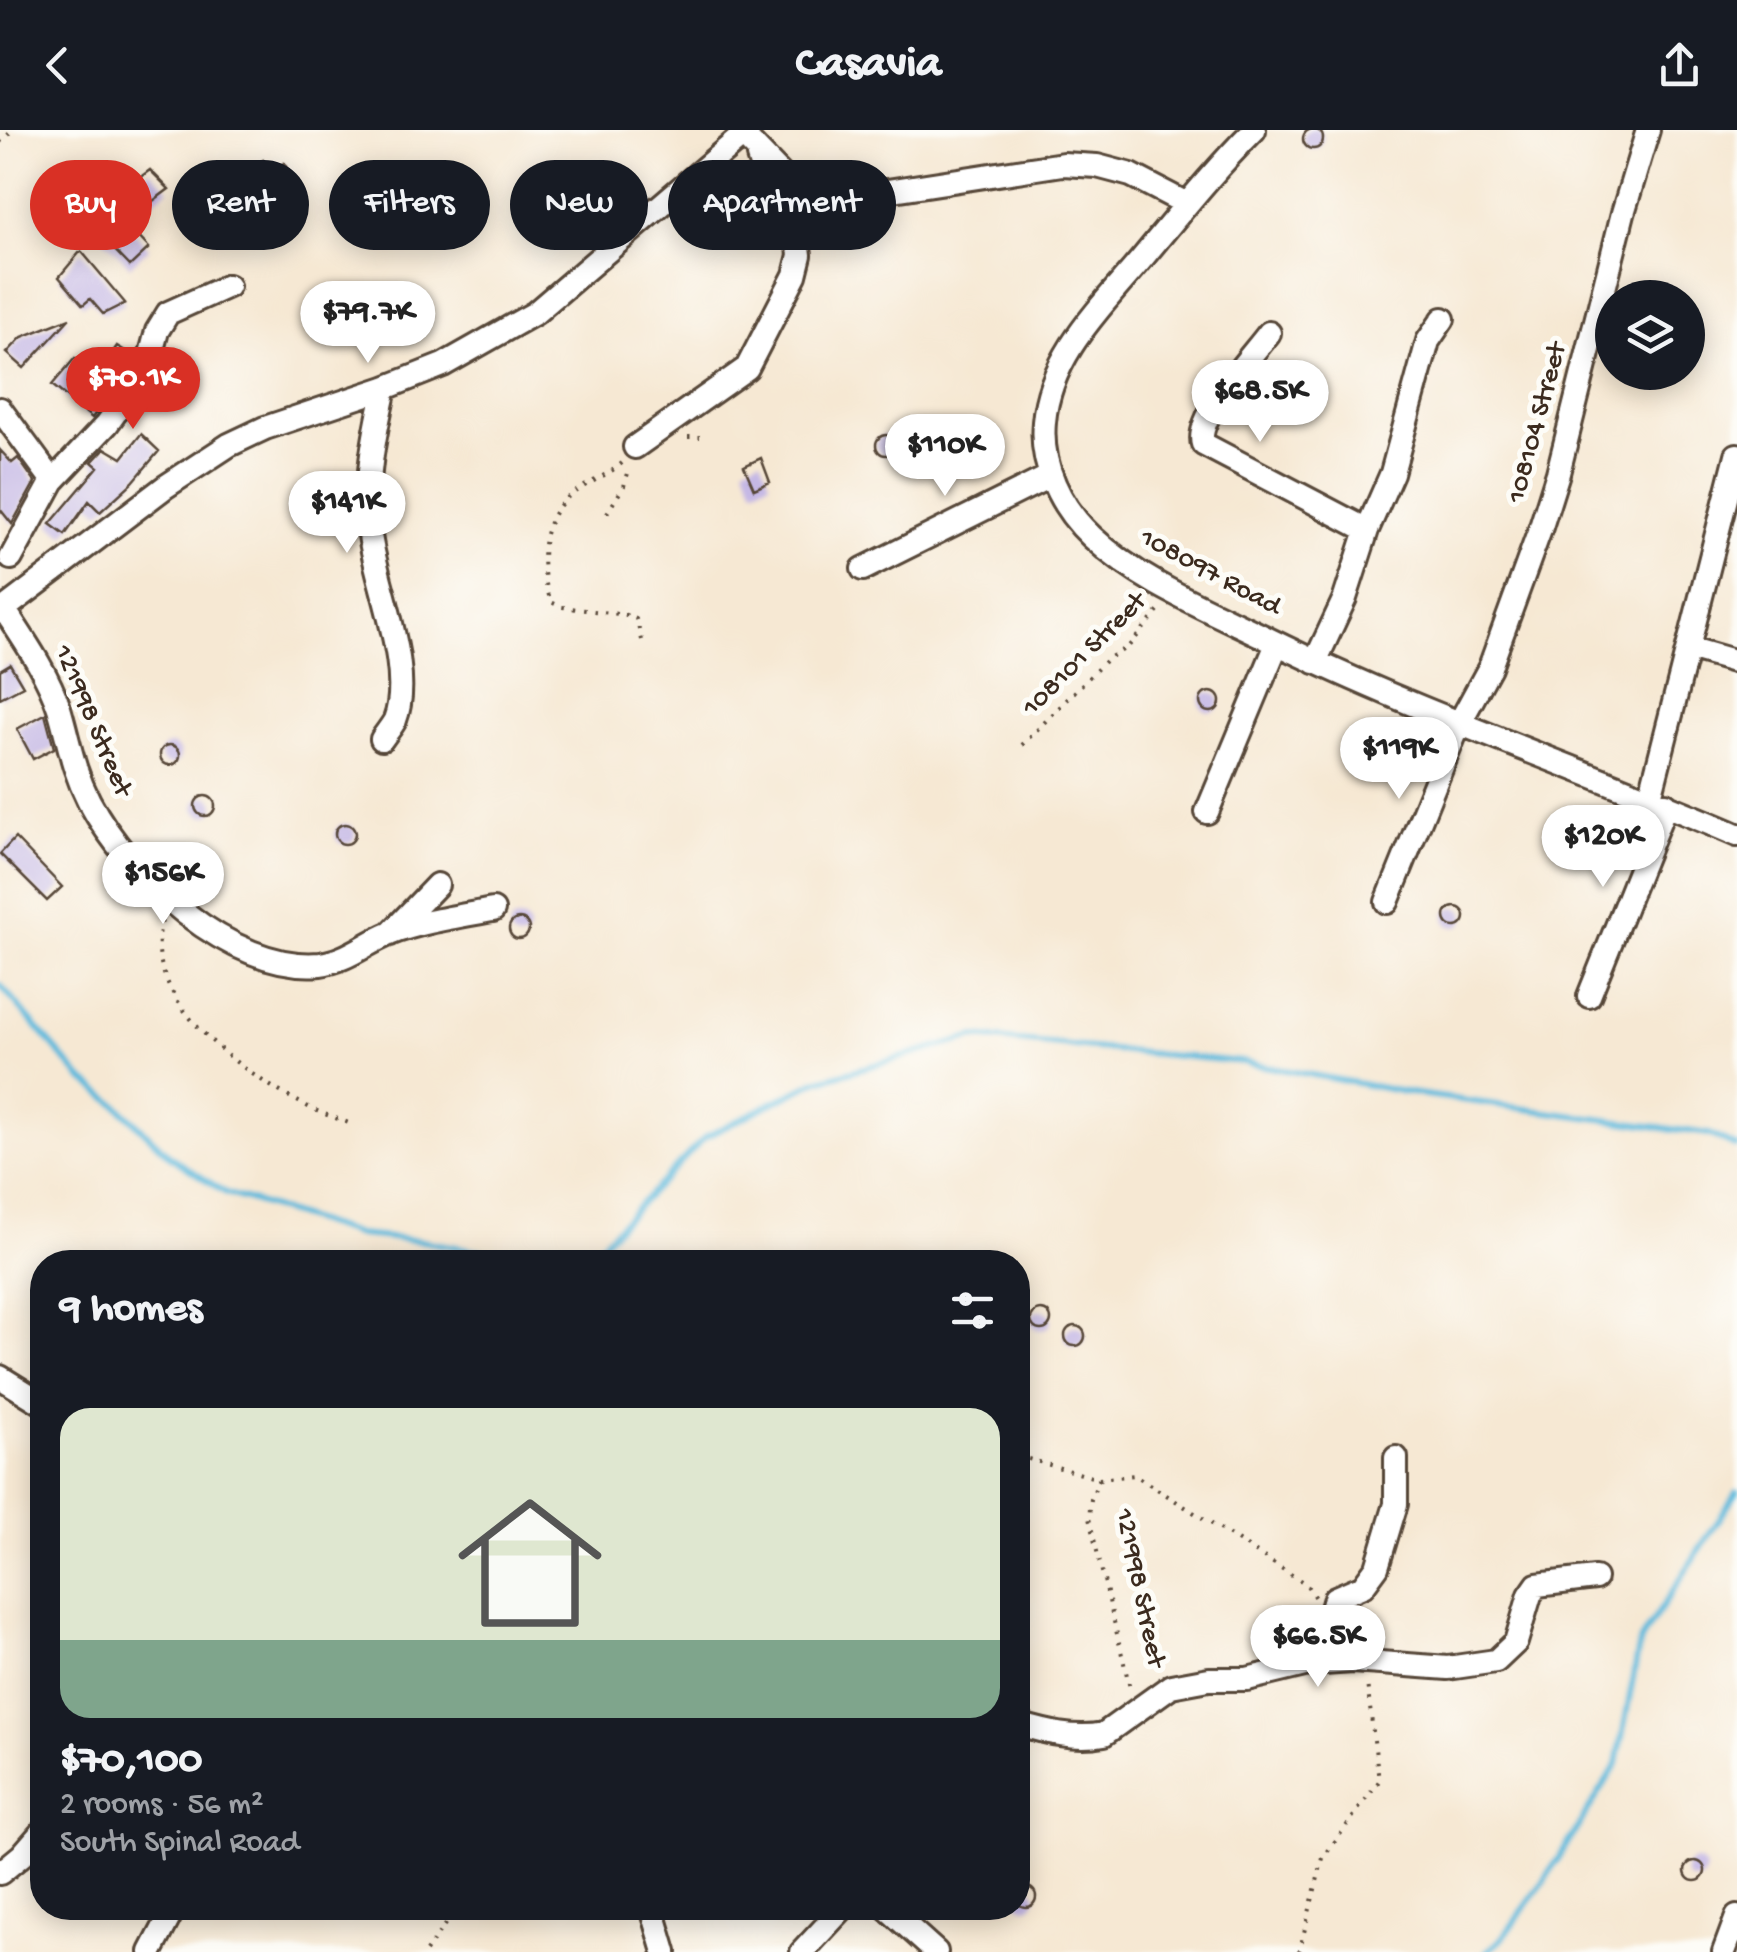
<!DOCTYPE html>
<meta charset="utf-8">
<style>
:root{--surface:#171b24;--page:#20242c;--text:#f1f3f6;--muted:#9ea1a6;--line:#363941;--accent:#d93025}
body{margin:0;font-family:"Gochi Hand",sans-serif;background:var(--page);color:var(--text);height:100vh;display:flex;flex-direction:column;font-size:38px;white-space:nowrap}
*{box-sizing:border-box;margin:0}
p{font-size:32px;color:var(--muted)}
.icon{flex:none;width:55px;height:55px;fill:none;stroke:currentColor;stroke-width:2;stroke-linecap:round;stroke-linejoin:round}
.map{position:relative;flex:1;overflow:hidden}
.side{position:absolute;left:30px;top:1120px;width:1000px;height:670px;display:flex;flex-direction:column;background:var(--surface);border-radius:40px;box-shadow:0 5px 25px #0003}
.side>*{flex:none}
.banner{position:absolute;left:30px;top:30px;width:1000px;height:90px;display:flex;gap:20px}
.controls{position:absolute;left:1595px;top:150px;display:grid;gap:20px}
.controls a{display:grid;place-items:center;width:110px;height:110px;border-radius:50%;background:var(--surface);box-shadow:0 5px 25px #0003;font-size:50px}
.price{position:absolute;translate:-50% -85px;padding:0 22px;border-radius:35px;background:#fff;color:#222;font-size:32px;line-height:65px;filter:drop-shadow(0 2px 5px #0008)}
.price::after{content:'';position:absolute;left:50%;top:60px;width:30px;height:22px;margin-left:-15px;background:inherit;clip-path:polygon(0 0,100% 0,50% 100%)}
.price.on{background:var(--accent);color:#fff}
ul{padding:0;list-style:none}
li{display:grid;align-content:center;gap:20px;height:530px;padding:0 30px}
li+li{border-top:2px solid var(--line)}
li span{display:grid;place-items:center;height:310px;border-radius:30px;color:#555}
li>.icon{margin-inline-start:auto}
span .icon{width:180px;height:180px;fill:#fffc;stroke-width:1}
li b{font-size:42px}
h2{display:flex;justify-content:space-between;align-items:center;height:120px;padding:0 30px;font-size:42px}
.chip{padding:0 35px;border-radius:45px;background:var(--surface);box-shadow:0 5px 25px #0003;font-size:35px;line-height:90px}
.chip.on{background:var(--accent);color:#fff}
header{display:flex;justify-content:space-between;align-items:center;height:130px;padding:0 30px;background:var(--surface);font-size:45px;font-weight:800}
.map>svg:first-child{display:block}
</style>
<header><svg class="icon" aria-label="back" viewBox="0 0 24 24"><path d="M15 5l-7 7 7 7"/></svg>Casavia<svg class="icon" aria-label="share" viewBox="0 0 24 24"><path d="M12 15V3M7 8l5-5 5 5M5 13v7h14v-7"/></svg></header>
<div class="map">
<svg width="1737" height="1822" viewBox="0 0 1737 1822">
<rect width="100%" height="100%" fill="#fdfcf7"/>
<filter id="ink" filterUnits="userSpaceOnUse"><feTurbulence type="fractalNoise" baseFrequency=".01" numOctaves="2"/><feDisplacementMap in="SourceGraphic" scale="20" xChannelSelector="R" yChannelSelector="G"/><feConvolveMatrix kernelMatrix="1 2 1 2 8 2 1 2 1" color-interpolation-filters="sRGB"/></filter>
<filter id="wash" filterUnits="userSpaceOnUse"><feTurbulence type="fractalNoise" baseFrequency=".0048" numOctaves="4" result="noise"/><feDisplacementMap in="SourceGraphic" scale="40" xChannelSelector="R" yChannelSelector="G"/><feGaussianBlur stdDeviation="2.25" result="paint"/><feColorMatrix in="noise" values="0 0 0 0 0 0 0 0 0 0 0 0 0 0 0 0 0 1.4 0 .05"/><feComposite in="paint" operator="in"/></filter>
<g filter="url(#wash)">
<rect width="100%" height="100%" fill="#f6e8d3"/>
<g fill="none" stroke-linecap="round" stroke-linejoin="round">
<!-- stream -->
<path stroke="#5ebadc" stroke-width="6" d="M0,855L80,947L117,975L171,1027L226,1063L358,1105L422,1111L503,1125L584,1132
M584,1132L705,1007L816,951L975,907L1242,932L1410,963L1709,1004L1737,1017
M34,1755L42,1746
M1486,1822L1502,1809L1545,1750L1617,1634L1640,1511L1737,1362"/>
</g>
<g id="blocks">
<!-- building -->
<path fill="#c5b8e5" d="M1303 9a10 10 0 1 1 20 0a10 10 0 1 1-20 0Z
M263,30L270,42L284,33L293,48L277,59L282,66L250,86L234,59L254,47L249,39Z
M150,40L169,59L145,77L136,64L141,61L135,51Z
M77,54L91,67L75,85L60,72Z
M121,88L149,118L130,136L102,107Z
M80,122H82L125,173L103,184L90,169L83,175L59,147Z
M70,188L24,238L7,223L22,207Z
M117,216L135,227L133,232L92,288L52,255L75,228L96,246Z
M141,304L159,321L133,352L100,382L89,371L65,405L50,394L98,337L92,332L105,318L122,328Z
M876 315a10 10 0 1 1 20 0a10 10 0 1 1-20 0Z
M0,320L12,333L18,328L35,352L12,394L0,379Z
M761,328L770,352L754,359L744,336Z
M10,534L23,556L0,568V540Z
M1200 572a10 10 0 1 1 20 0a10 10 0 1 1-20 0Z
M45,584L54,618L33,629L17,599Z
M160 625a10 10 0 1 1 20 0a10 10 0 1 1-20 0Z
M195 676a10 10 0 1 1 20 0a10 10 0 1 1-20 0Z
M335 704a10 10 0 1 1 20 0a10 10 0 1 1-20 0Z
M15,708L62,757L47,771L0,724Z
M1445 787a10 10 0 1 1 20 0a10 10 0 1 1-20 0Z
M509 799a10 10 0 1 1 20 0a10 10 0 1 1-20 0Z
M1031 1190a10 10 0 1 1 20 0a10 10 0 1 1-20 0Z
M1065 1206a10 10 0 1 1 20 0a10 10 0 1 1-20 0Z
M1685 1741a10 10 0 1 1 20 0a10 10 0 1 1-20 0Z
M1016 1767a10 10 0 1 1 20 0a10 10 0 1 1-20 0Z"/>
</g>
</g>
<g filter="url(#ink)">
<use href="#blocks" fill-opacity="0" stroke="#574639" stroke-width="2.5"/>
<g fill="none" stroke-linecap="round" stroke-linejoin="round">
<!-- minor casing -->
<g stroke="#574639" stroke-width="28">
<path id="minor" d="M1254,0C1216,38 1183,79 1149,120C1108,171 1050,221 1044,292C1040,335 1060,377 1092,407C1141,453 1208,479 1268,509C1420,584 1582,638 1737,705
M743,5L794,58L813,64L830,66L887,61L1063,34L1097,36L1131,45L1185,73
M1269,203C1252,226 1194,288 1203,314L1367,400
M0,279L53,351
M635,317L747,238L795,145L800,125L798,109L768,57L758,26
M11,428L53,351L107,294L147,239L157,201L168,183L228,156
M863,439L1050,346
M4,479C24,510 47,542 59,578C69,611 72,638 89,671C128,745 230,842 320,834C346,831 365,814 389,804C419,792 461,786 493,780
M0,482L165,357L229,315L265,298L385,258L443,235L535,183L749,0
M1688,518L1737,532
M1315,532L1345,468L1367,400L1392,343L1428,211L1443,189
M382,609C386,603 392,596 395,590C414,540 377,457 370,405C364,356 374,306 385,258
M1650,667L1737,325
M1207,682L1277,514
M1387,772L1460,592L1490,537L1541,397L1558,343L1623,83L1648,0
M390,804L437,755
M1589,866L1666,674
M0,1247L42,1273
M1309,1534L1324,1507L1335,1468L1363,1456L1377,1437L1396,1374V1328
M1018,1594C1045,1602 1075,1610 1104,1604L1171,1556L1209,1549H1247L1309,1534L1353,1531L1448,1538L1496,1531L1516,1512L1530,1465L1537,1455L1595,1448
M0,1743L22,1725L42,1702
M652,1778L665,1822
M887,1778L936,1822
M151,1822L174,1778
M802,1822L843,1778
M1724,1822L1737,1787"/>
</g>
<!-- path -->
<path stroke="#574639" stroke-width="4" stroke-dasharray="2.5 8" stroke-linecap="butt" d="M0,12L13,0
M688,307H700
M622,333C605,348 577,356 562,373C538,401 540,440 551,472L562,477L626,485L636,489L642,510
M607,383L624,356L630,337
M1022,615L1107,529L1128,517L1162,477
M162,791C139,868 241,943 301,973C316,982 334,987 351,994
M1018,1326L1099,1349L1135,1345L1306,1454L1315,1468
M1099,1349L1091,1369L1089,1388L1130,1558
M426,1822L456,1778
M1299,1822L1323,1728L1379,1651L1367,1553"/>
<!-- minor -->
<use href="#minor" stroke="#fff" stroke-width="22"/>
</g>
</g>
<g text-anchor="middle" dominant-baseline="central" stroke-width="10" stroke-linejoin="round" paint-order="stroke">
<!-- street labels -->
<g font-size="28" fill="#3b2a1e" stroke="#fdfcf7">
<text transform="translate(1538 293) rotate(-75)">108104 Street</text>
<text transform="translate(1210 443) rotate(28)">108097 Road</text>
<text transform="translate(1085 525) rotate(-45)">108101 Street</text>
<text transform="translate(92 591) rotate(67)">121998 Street</text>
<text transform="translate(1139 1458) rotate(78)">121998 Street</text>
</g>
</g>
</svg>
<div class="controls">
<a><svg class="icon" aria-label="layers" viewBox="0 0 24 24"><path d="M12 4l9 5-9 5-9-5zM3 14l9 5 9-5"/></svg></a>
</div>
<b class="price" style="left:368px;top:236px">$79.7K</b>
<b class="price on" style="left:133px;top:302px">$70.1K</b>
<b class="price" style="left:1260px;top:315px">$68.5K</b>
<b class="price" style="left:945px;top:369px">$110K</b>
<b class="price" style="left:347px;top:426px">$141K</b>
<b class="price" style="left:1399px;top:672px">$119K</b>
<b class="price" style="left:1603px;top:760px">$120K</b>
<b class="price" style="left:163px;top:797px">$156K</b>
<b class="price" style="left:1318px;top:1560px">$66.5K</b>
<div class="banner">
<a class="chip on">Buy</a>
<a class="chip">Rent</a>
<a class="chip">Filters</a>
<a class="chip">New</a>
<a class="chip">Apartment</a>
</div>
<section class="side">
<h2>9 homes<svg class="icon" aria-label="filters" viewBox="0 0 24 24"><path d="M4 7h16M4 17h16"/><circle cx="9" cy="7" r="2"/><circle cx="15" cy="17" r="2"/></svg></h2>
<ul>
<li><span style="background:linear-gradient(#dfe7d0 75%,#7fa58c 0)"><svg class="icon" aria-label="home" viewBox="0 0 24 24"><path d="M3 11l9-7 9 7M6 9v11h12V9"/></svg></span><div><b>$70,100</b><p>2 rooms · 56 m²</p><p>South Spinal Road</p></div></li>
</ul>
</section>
</div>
